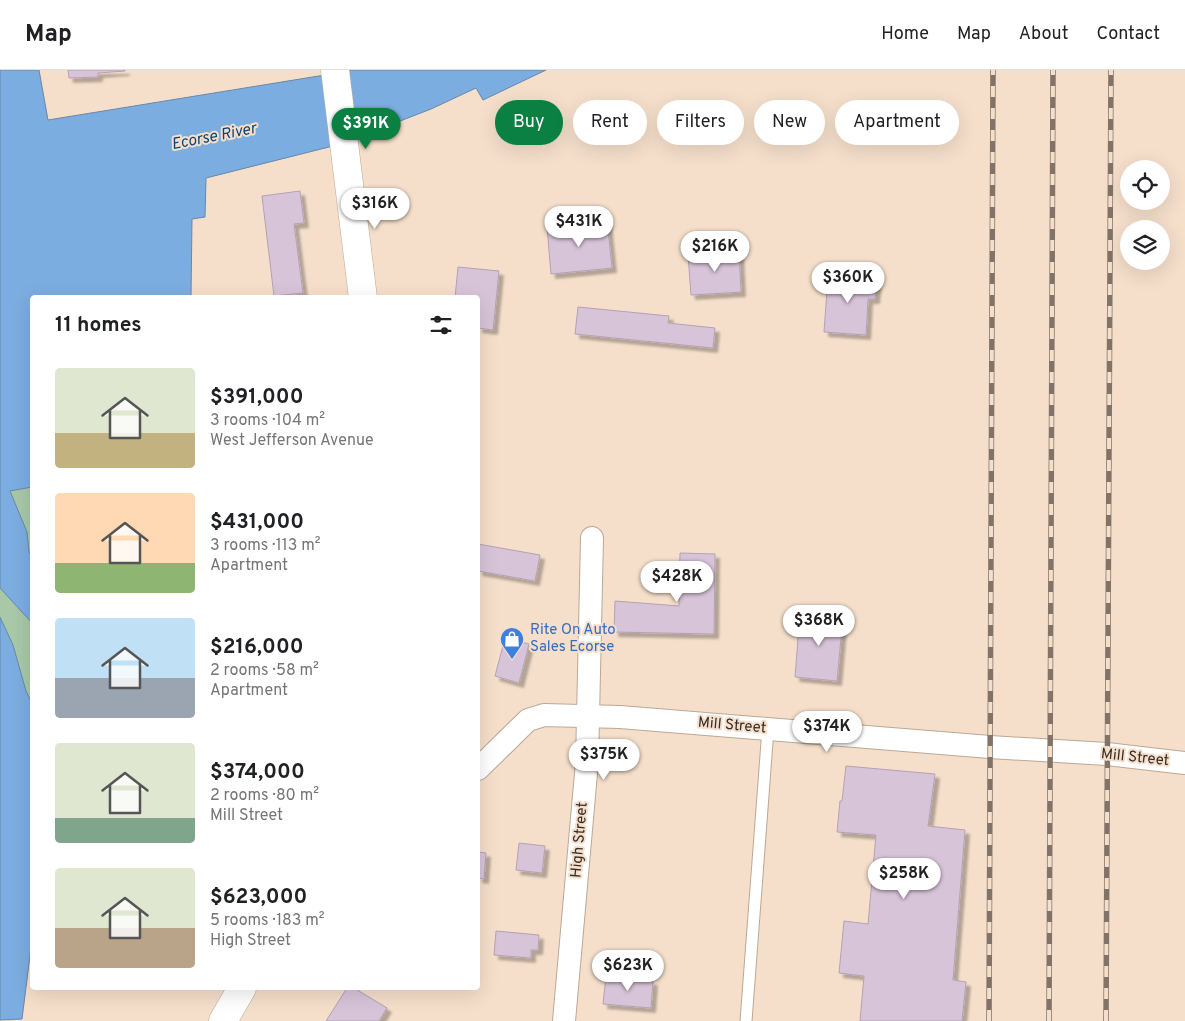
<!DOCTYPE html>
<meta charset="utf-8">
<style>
:root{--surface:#fff;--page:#f2f2f2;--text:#202124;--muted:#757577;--line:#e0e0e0;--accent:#0b8043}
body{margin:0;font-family:Overpass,sans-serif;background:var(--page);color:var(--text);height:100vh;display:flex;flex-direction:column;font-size:19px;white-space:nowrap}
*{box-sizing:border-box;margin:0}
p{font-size:16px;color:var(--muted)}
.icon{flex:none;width:28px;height:28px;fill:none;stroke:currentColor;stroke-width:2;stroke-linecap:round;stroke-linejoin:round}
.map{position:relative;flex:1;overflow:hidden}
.sheet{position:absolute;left:30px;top:225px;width:450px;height:695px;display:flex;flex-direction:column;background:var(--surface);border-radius:5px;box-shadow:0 5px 20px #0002}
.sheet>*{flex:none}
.banner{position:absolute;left:495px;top:30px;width:475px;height:45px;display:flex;gap:10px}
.buttons{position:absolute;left:1120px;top:90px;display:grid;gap:10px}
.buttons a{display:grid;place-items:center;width:50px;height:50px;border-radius:50%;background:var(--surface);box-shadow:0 5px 20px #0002;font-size:25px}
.price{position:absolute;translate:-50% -42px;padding:0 11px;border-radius:18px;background:#fff;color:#222;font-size:16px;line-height:32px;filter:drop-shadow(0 1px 2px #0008)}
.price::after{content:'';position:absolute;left:50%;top:30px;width:15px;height:11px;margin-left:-8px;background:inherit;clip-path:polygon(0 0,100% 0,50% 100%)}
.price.on{background:var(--accent);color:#fff}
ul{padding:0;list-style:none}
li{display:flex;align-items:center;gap:15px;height:125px;padding:0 25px}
li span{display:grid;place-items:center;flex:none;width:140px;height:100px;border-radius:5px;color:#555}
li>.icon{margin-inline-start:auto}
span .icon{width:60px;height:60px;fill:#fffc;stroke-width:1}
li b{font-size:21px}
h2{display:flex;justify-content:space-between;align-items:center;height:60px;padding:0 25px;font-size:21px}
.chip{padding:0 18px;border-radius:22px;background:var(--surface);box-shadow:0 5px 20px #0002;font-size:18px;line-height:45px}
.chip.on{background:var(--accent);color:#fff}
header{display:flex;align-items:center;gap:30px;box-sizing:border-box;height:70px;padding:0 25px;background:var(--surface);border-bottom:1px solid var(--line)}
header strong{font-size:24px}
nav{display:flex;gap:28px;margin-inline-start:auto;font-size:18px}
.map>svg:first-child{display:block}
</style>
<header>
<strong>Map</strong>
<nav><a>Home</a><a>Map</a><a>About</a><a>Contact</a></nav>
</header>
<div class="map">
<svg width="1185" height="951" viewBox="0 0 1185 951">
<defs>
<filter id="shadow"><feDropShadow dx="4.5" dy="4.5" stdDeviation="1" flood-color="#0004"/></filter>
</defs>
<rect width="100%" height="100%" fill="#f5dfcb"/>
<!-- green -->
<path fill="#a8c8a8" d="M32,417V486L29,482L27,462L10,421Z
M0,518L32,553V633L26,621L13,575L0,547Z"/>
<!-- water -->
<path fill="#7cade1" stroke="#6787a9" d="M0,0H39L48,50L331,4L345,0H546L483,30L476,18L431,39L341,74L206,108L205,147L192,149L191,227L32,228V417L10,421L27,462L29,482L32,486V553L0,518Z
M0,547L13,575L26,621L32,633V870L22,949L0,950Z"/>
<!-- building -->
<path fill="#d8c4d9" stroke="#b4a1b5" filter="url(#shadow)" d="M68,0H125V1L98,3V7L69,8Z
M300,121L304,153L294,154L303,223L274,226L262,126Z
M607,151L612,198L551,204L547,157Z
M739,182L741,222L691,225L688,185Z
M458,197L499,201L493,260L478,258V228H455Z
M828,206L877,209L875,229H868L866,265L824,262Z
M578,237L669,246L668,253L715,258L713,278L575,264Z
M478,474L540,485L535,511L478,501Z
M680,483L715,484L714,564L614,562L615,531L679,536Z
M800,543L843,546L837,611L795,607Z
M505,568L529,574L519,613L495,606Z
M846,696L935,704L928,756L965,760L953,910L966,912L962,951H860L864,906L839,903L844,851L868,854L876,765L837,762L840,731H842Z
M519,773L545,776L542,803L516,800Z
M478,782L486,783L484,809L478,808Z
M496,861L539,865L538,880H531V888L494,885Z
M606,906L653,911L651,938L603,934Z
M347,918H354L387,938L379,951H326Z"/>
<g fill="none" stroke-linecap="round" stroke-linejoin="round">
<!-- service casing -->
<g stroke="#bca895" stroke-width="13">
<path id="service" d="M746,951L768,659"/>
</g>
<!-- minor casing -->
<g stroke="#bca895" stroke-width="24">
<path id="minor" d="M478,699L528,650L544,645L620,647L990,677L1107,684L1185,693
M564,951L587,692L592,468"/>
</g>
<!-- secondary casing -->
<g stroke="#bca895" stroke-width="29">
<path id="secondary" d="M335,0L363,228
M223,951L242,918"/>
</g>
<!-- service -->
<use href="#service" stroke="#fff" stroke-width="11"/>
<!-- minor -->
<use href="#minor" stroke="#fff" stroke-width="22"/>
<!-- secondary -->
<use href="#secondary" stroke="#fff" stroke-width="28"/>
<!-- rail casing -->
<g stroke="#817367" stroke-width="5.5">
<path id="rail" d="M989,951L993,0
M1049,951L1053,0
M1106,951L1111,0"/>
</g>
<!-- rail -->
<use href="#rail" stroke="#f5dfcb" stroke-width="4" stroke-dasharray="11" stroke-linecap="butt"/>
</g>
<!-- icons -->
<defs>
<g id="shop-pin" transform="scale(1.25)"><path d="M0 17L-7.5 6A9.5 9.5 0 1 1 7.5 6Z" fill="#3f7fe0" stroke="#f5dfcb"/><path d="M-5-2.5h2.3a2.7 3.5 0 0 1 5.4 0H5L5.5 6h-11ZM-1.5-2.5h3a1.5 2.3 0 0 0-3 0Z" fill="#fff"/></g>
</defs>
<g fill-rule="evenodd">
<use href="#shop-pin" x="512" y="569"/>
</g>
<g text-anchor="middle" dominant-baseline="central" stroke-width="4" stroke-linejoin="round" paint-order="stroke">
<!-- shop labels -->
<g font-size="15" fill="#366cbe" stroke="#f5dfcb" text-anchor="start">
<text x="530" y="560">Rite On Auto<tspan x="530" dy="17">Sales Ecorse</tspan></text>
</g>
<!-- street labels -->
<g font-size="15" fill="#362d26" stroke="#f5dfcb">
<text transform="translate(732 656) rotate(5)">Mill Street</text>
<text transform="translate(1135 688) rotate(6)">Mill Street</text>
<text transform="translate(580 770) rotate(-85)">High Street</text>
</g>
<!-- water labels -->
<g font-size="16" font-style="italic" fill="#0e4373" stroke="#f5dfcb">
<text transform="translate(214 67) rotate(-11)">Ecorse River</text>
</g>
</g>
</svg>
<div class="buttons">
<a><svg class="icon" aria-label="locate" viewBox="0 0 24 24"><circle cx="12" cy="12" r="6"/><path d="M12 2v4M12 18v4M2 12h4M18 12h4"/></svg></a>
<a><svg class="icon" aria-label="layers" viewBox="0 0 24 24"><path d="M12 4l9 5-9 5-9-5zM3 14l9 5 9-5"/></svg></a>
</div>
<b class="price on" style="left:366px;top:80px">$391K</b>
<b class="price" style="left:375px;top:160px">$316K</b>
<b class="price" style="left:579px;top:178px">$431K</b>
<b class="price" style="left:715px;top:203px">$216K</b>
<b class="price" style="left:848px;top:234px">$360K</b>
<b class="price" style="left:677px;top:533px">$428K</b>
<b class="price" style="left:819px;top:577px">$368K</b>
<b class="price" style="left:827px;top:683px">$374K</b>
<b class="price" style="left:604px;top:711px">$375K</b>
<b class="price" style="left:904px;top:830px">$258K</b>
<b class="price" style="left:628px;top:922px">$623K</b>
<div class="banner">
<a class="chip on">Buy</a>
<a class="chip">Rent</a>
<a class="chip">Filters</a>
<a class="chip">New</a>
<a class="chip">Apartment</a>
</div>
<section class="sheet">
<h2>11 homes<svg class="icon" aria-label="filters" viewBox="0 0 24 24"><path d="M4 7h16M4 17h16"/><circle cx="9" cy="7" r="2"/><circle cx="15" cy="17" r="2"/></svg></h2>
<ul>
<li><span style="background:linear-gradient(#dfe7d0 65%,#c2b280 0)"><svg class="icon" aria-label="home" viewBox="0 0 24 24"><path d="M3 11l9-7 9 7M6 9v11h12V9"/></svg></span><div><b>$391,000</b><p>3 rooms · 104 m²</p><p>West Jefferson Avenue</p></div></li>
<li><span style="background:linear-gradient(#ffd9b3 70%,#8fb573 0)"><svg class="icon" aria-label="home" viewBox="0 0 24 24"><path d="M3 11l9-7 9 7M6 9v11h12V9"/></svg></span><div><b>$431,000</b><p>3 rooms · 113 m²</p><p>Apartment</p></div></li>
<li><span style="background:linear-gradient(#bfe0f5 60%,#9aa5b1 0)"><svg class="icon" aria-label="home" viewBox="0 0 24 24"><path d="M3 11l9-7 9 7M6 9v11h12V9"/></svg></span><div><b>$216,000</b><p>2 rooms · 58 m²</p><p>Apartment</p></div></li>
<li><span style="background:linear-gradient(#dfe7d0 75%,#7fa58c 0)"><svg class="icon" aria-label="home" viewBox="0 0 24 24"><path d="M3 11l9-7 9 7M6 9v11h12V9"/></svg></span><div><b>$374,000</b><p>2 rooms · 80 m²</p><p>Mill Street</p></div></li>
<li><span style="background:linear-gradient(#dfe7d0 60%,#b9a48a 0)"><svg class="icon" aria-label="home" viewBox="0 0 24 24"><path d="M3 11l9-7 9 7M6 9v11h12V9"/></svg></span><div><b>$623,000</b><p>5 rooms · 183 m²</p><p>High Street</p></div></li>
</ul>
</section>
</div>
